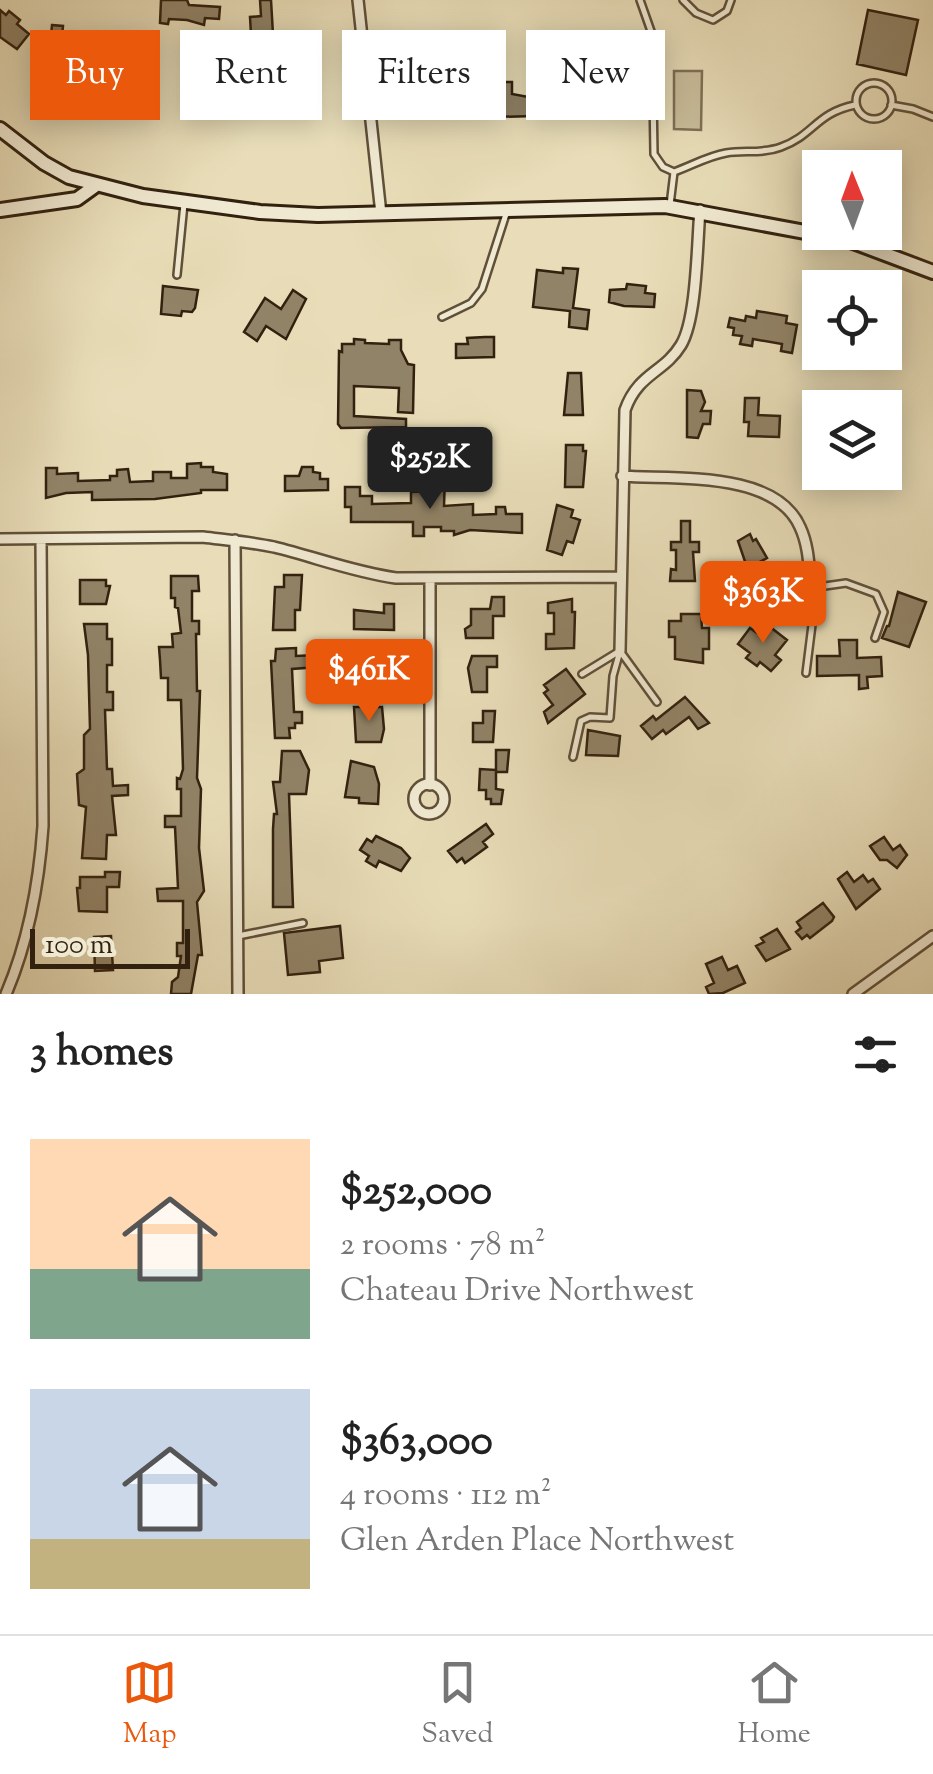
<!DOCTYPE html>
<meta charset="utf-8">
<style>
:root{--surface:#fff;--page:#f6f6f6;--text:#222;--muted:#767676;--line:#e0e0e0;--accent:#ea580c}
body{margin:0;font-family:"Sorts Mill Goudy",serif;background:var(--page);color:var(--text);height:100vh;display:flex;flex-direction:column;font-size:38px;white-space:nowrap}
*{box-sizing:border-box;margin:0}
p{font-size:32px;color:var(--muted)}
.icon{flex:none;width:55px;height:55px;fill:none;stroke:currentColor;stroke-width:2;stroke-linecap:round;stroke-linejoin:round}
.map{position:relative;height:994px;overflow:hidden}
.drawer{display:flex;flex-direction:column;background:var(--surface);flex:1}
.drawer>*{flex:none}
.hud{position:absolute;left:30px;top:30px;width:875px;height:90px;display:flex;gap:20px}
.needle{width:65px;rotate:359deg}
.controls{position:absolute;left:802px;top:150px;display:grid;gap:20px}
.controls a{display:grid;place-items:center;width:100px;height:100px;border-radius:0px;background:var(--surface);box-shadow:0 5px 25px #0003;font-size:50px}
.scale{position:absolute;left:30px;bottom:25px;width:160px;box-sizing:border-box;padding-left:10px;border:5px solid #32210f;border-top:0;font-size:28px;line-height:35px;white-space:nowrap;color:#32210f;-webkit-text-stroke:8px #f0e9d1;paint-order:stroke}
.price{position:absolute;translate:-50% -85px;padding:0 22px;border-radius:10px;background:var(--accent);color:#fff;font-size:32px;line-height:65px;filter:drop-shadow(0 2px 5px #0008)}
.price::after{content:'';position:absolute;left:50%;top:60px;width:30px;height:22px;margin-left:-15px;background:inherit;clip-path:polygon(0 0,100% 0,50% 100%)}
.price.current{background:#222;color:#fff}
ul{padding:0;list-style:none}
li{display:flex;align-items:center;gap:30px;height:250px;padding:0 30px}
li span{display:grid;place-items:center;flex:none;width:280px;height:200px;border-radius:0px;color:#555}
li>.icon{margin-inline-start:auto}
span .icon{width:120px;height:120px;fill:#fffc;stroke-width:1}
li b{font-size:42px}
h2{display:flex;justify-content:space-between;align-items:center;height:120px;padding:0 30px;font-size:42px}
.tag{padding:0 35px;border-radius:0px;background:var(--surface);box-shadow:0 5px 25px #0003;font-size:35px;line-height:90px}
.tag.current{background:var(--accent);color:#fff}
.tabs{display:flex;justify-content:space-around;align-items:center;height:140px;border-top:2px solid var(--line);background:var(--surface);font-size:28px;color:var(--muted)}
.tabs a{display:grid;justify-items:center;gap:5px}
.tabs .current{color:var(--accent)}
.map>svg:first-child{display:block}
</style>
<div class="map">
<svg width="933" height="994" viewBox="0 0 933 994">
<rect width="100%" height="100%" fill="#e8ddb8"/>
<filter id="stains"><feTurbulence type="fractalNoise" baseFrequency=".002" numOctaves="4"/><feColorMatrix values="0 0 0 0 .2 0 0 0 0 .09 0 0 0 0 .02 0 0 0 .5 -.17"/></filter>
<radialGradient id="worn" r=".72"><stop offset=".6" stop-color="#630" stop-opacity="0"/><stop offset="1" stop-color="#630" stop-opacity=".3"/></radialGradient>
<!-- pitch -->
<path fill="#c9bd9b" stroke="#7e6f55" stroke-width="2.5" d="M674,71H702L701,130L674,129Z"/>
<!-- building -->
<path fill="#918367" stroke="#32210f" stroke-width="2.5" d="M161,0H187L189,5L220,7L219,19L205,18L204,25L187,20L169,19L168,24L160,23Z
M260,0H271L273,34H289L290,49L252,53L250,17L261,16Z
M0,10L6,15L9,11L20,20L17,24L29,34L17,49L0,37Z
M868,10L918,20L906,75L857,64Z
M52,25L63,26L60,58L79,52L95,58L96,50L109,51L105,93L46,87Z
M500,82H512V94L534,98L535,116L494,117L493,107L475,108L474,95L499,94Z
M563,268L578,269L573,308L589,310L587,329L569,327L570,311L533,307L537,270L563,273Z
M627,284L646,286L645,293L655,294L654,307L624,306L609,302L610,290L626,289Z
M163,286L198,290L195,308L192,312L182,311L181,316L161,314Z
M293,290L306,299L286,339L266,326L257,341L244,332L265,298L281,309Z
M757,311L787,316L786,323L797,325L792,353L781,351L782,344L753,339L752,346L740,344L742,336L733,335L734,328L728,327L730,318L745,321L746,316L756,318Z
M485,337H494V357L456,358V344H468L467,338Z
M354,339L365,340V343L389,344V340H401V350L408,364L414,365L413,413L398,412L399,388L354,386V416L406,419V427L341,428L338,424L339,351L342,352V344H354Z
M568,373H581L583,415H564Z
M687,390L701,391L705,402L701,411H711L710,424H703L698,438L687,437Z
M745,398H759L758,415L780,416L779,437L748,436L749,422H744Z
M566,445H583V451H586L583,487H565Z
M201,463V467H213V472L227,474V490H201V493L155,499L92,500V492L66,493L46,498V468H57V474L78,473V481L110,480V476H117V470L128,469L130,482L153,481V472H171V478H187V464Z
M302,467H313V472L320,473V479H328V490L285,491V476H299Z
M431,476H445L444,506L473,504V515L496,514V507H505L506,514H522V533L470,530L454,535V531H441V527H424V536H413V522H351V507H345V487H360V496H372V504L411,503V492L430,491Z
M557,505L573,510L571,517L580,520L573,543L567,541L562,555L547,550Z
M681,521H690V542H699V552H693L695,581H670L671,569L676,570V550H671V542H681Z
M750,534L753,541L756,539L767,558L756,564L761,574L751,579L738,541Z
M284,575H302L300,610H295V630H273L275,587H284Z
M171,576H198L199,591H192V621H199V634H196L197,691H200L197,778L201,789L199,848L204,891L197,902L202,955H198L191,994H171L172,982L178,977L181,956H177V943H183V901H158L157,889L178,888L175,827H165V816H181V789H177V778L180,779L183,769L181,700H168V678H161L160,660L159,647H173L172,634L181,633L178,608L175,607V598H171Z
M80,580H106V586H110L106,604H80Z
M898,592L926,602L909,647L882,638L887,626H889Z
M492,597H504V616H493V638H466L465,629L471,625V609H490Z
M572,599V612H575L574,648L546,649V634H554V613H548V603Z
M384,604H394V630L354,629V610L384,613Z
M681,614H701L702,628H709V649H703V663L675,659V637H669V621H681Z
M765,623L787,640L775,655L781,660L771,671L760,662L757,666L746,658L750,653L738,644L750,628L757,633Z
M84,624H107V639H112V665H107V692H113V710H105L107,769H112L113,786L128,785V795L112,796L116,835H107L106,859L82,858L86,807L79,805L77,774L84,769V735L90,729L88,655Z
M839,640H857V658L881,657L882,676L867,677L868,688L859,689V675L817,676V656H840Z
M296,648V656L317,655L318,667L292,669L294,712H302V723H295V728H289L290,738H275L271,661H275L276,649Z
M370,649L397,651V664H389L387,692L363,690L364,679L358,671L359,659H369Z
M472,656H497V667H487V692H472L468,668Z
M566,669L585,694L548,723L544,712L553,705L544,693L548,690L544,685Z
M685,697L709,723L698,729L689,717L666,734L663,730L652,739L641,726L653,716L656,720Z
M354,707H382L384,729L381,742H356Z
M483,711H495L493,742H473V723H483Z
M588,730L620,736L618,756L586,755Z
M496,750H509L507,772H496V789L503,790L501,804H491V799H486V790H479L480,769L496,770Z
M282,751H300L309,770L306,794H289L293,907H273V829L274,814H277L273,782H280Z
M351,761L374,767L379,784L378,804L359,803V798L345,797Z
M486,824L493,834L483,842L487,847L465,863L462,858L457,862L448,851Z
M376,836L401,848L410,858L401,871L379,861L376,867L366,861L369,856L360,850L367,839L372,842Z
M884,837L893,850L900,845L907,855L897,868L887,860H880L870,846Z
M105,872H120L119,887H107V912L79,911L77,888H80V877H105Z
M847,872L854,882L863,875L868,882L873,879L880,889L856,909L838,879Z
M823,903L834,917L832,921L810,938L807,935L802,939L796,932L801,928L797,922Z
M340,926L343,958L319,961L320,972L288,975L284,933Z
M777,929L790,949L766,961L756,946L764,942L761,938Z
M111,936L113,970L95,971L94,937Z
M722,957L728,970L737,966L745,983L723,993L709,994L706,987L714,983L706,964Z"/>
<g fill="none" stroke-linecap="round" stroke-linejoin="round">
<!-- lane casing -->
<g stroke="#605039" stroke-width="10">
<path id="lane" d="M640,0L652,34L654,154L663,167L674,172
M683,0L696,13L713,20L727,11L731,0
M856 101a18 18 0 1 1 36 0a18 18 0 1 1-36 0Z
M891,105L913,109L933,117
M670,205L674,172C691,166 708,156 726,153C744,150 763,154 781,147C814,135 816,113 855,105
M177,275L184,204
M442,317L471,303L482,289L507,211
M620,651L657,702
M806,673L813,617L811,588L846,583L876,594L884,612L875,638
M582,674L618,652
M573,757L581,721L590,717L610,718L613,676L620,651
M238,936L303,923"/>
</g>
<!-- street casing -->
<g stroke="#605039" stroke-width="14">
<path id="street" d="M358,0L381,214
M622,476C675,480 775,470 800,527C809,546 809,568 811,588
M0,539L203,537C227,540 250,542 274,547C315,557 353,572 396,578L621,577
M235,540L238,994
M620,651L625,410C638,373 664,373 681,345C697,318 697,244 700,210
M414 799a15 15 0 1 1 30 0a15 15 0 1 1-30 0Z
M430,785V578
M6,994C29,940 39,884 43,826L41,539
M853,994L933,936"/>
</g>
<!-- secondary casing -->
<g stroke="#32210f" stroke-width="18">
<path id="secondary" d="M0,129L44,163L69,177L143,196L260,212L318,215L665,206L848,240L933,272
M0,210L77,199L95,186"/>
</g>
<!-- lane -->
<use href="#lane" stroke="#f0e9d1" stroke-width="5"/>
<!-- street -->
<use href="#street" stroke="#f0e9d1" stroke-width="9"/>
<!-- secondary -->
<use href="#secondary" stroke="#f0e9d1" stroke-width="12"/>
</g>
<rect width="100%" height="100%" filter="url(#stains)"/>
<rect width="100%" height="100%" fill="url(#worn)"/>
</svg>
<div class="controls">
<a><svg class="needle" viewBox="-14 -14 28 28"><path d="M0-13l5 13h-10z" fill="#e53935"/><path d="M0 13l5-13h-10z" fill="#767676"/></svg></a>
<a><svg class="icon" aria-label="locate" viewBox="0 0 24 24"><circle cx="12" cy="12" r="6"/><path d="M12 2v4M12 18v4M2 12h4M18 12h4"/></svg></a>
<a><svg class="icon" aria-label="layers" viewBox="0 0 24 24"><path d="M12 4l9 5-9 5-9-5zM3 14l9 5 9-5"/></svg></a>
</div>
<div class="scale">100 m</div>
<b class="price current" style="left:430px;top:512px">$252K</b>
<b class="price" style="left:763px;top:646px">$363K</b>
<b class="price" style="left:369px;top:724px">$461K</b>
<div class="hud">
<a class="tag current">Buy</a>
<a class="tag">Rent</a>
<a class="tag">Filters</a>
<a class="tag">New</a>
</div>
</div>
<section class="drawer">
<h2>3 homes<svg class="icon" aria-label="filters" viewBox="0 0 24 24"><path d="M4 7h16M4 17h16"/><circle cx="9" cy="7" r="2"/><circle cx="15" cy="17" r="2"/></svg></h2>
<ul>
<li><span style="background:linear-gradient(#ffd9b3 65%,#7fa58c 0)"><svg class="icon" aria-label="home" viewBox="0 0 24 24"><path d="M3 11l9-7 9 7M6 9v11h12V9"/></svg></span><div><b>$252,000</b><p>2 rooms · 78 m²</p><p>Chateau Drive Northwest</p></div></li>
<li><span style="background:linear-gradient(#c9d6e8 75%,#c2b280 0)"><svg class="icon" aria-label="home" viewBox="0 0 24 24"><path d="M3 11l9-7 9 7M6 9v11h12V9"/></svg></span><div><b>$363,000</b><p>4 rooms · 112 m²</p><p>Glen Arden Place Northwest</p></div></li>
</ul>
</section>
<nav class="tabs">
<a class="current"><svg class="icon" aria-label="map" viewBox="0 0 24 24"><path d="M3 6l6-2 6 2 6-2v14l-6 2-6-2-6 2zM9 4v14M15 6v14"/></svg>Map</a>
<a><svg class="icon" aria-label="saved" viewBox="0 0 24 24"><path d="M7 4h10v16l-5-4-5 4z"/></svg>Saved</a>
<a><svg class="icon" aria-label="home" viewBox="0 0 24 24"><path d="M3 11l9-7 9 7M6 9v11h12V9"/></svg>Home</a>
</nav>
